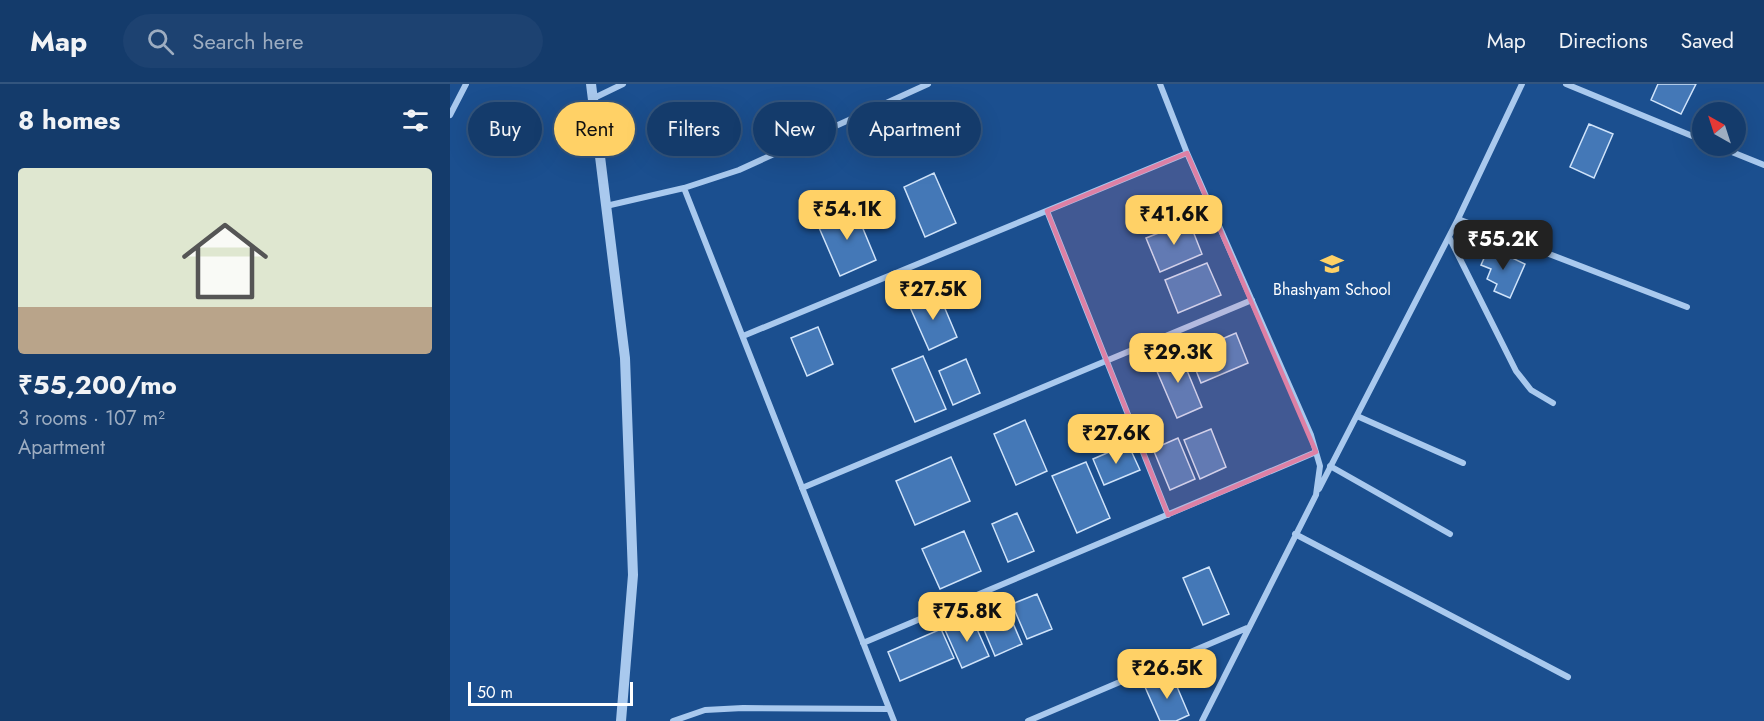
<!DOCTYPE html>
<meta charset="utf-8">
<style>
:root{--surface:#143b6b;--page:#1d4271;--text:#f1f3f6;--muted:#9dadc1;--line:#33557e;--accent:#ffd166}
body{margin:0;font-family:Jost,sans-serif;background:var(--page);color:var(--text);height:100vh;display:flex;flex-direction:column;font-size:22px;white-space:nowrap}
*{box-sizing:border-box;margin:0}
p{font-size:20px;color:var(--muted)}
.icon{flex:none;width:33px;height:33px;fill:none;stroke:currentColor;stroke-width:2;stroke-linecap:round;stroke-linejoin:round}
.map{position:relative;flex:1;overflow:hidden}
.drawer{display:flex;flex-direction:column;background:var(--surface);width:450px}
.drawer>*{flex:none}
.top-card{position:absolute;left:18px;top:18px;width:570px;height:54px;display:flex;gap:12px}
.needle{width:39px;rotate:321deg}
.controls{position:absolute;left:1242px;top:18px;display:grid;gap:12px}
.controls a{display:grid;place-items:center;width:54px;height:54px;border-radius:50%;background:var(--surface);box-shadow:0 6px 24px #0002,0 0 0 2px var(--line);font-size:30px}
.scale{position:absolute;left:18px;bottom:15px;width:165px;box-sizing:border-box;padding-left:6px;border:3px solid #fff;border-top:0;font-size:16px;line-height:21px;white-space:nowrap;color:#fff;-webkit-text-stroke:4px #1b4f8f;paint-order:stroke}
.price{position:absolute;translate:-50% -51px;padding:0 14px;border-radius:12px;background:var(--accent);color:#111;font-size:20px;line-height:39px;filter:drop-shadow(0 2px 3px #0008)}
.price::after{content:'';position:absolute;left:50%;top:36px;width:18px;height:14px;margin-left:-9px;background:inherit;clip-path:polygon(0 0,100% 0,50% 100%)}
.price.on{background:#222;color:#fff}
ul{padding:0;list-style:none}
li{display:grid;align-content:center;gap:12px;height:318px;padding:0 18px}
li+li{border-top:2px solid var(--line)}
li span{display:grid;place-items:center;height:186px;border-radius:6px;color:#555}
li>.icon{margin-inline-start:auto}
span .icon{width:108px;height:108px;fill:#fffc;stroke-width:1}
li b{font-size:26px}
h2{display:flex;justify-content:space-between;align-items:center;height:72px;padding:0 18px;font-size:26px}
.chip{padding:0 21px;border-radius:27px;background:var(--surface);box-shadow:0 6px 24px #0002,0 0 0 2px var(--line);font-size:21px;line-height:54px}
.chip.on{background:var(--accent);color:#111}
header{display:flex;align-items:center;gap:36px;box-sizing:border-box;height:84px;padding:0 30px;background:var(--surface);border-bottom:2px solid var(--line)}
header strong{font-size:28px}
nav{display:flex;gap:33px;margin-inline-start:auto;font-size:21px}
.search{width:420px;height:54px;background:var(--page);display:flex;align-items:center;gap:15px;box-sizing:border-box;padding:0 21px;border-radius:33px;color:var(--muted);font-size:22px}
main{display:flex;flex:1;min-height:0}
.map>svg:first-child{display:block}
</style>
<header>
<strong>Map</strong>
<div class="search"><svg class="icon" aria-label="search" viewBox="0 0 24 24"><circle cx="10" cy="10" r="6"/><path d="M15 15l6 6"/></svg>Search here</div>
<nav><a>Map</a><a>Directions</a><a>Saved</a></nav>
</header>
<main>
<section class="drawer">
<h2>8 homes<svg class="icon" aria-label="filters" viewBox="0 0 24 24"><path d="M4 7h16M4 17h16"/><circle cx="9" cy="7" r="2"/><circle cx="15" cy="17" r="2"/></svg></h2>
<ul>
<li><span style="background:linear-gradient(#dfe7d0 75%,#b9a48a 0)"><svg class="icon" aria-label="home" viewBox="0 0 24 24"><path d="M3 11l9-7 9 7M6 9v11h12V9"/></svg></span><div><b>₹55,200/mo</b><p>3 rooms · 107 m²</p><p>Apartment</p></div></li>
</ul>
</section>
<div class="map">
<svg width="1314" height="637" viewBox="0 0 1314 637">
<rect width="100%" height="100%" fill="#1b4f8f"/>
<!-- building -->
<path fill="#4478b7" stroke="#cfe3fa" stroke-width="1.5" d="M1208,0H1246L1231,30L1201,16Z
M1139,40L1163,50L1144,94L1120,83Z
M484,89L506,139L475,153L454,103Z
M404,123L426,176L390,192L367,139Z
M739,137L752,170L710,188L696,154Z
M1039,163L1075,180L1060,214L1044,207L1047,200L1037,195L1041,185L1031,181Z
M757,179L771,211L728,229L715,196Z
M488,208L507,253L479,266L459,221Z
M368,243L383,280L357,292L341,254Z
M786,249L798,279L751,299L739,269Z
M729,267L752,323L727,334L703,278Z
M473,272L496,325L465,338L442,285Z
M516,275L530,309L503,321L489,287Z
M575,336L597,387L566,401L544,350Z
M761,345L776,383L750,395L734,356Z
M728,354L745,395L720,406L703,365Z
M678,360L690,386L654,401L643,375Z
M501,373L520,417L465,441L446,397Z
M636,378L660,434L627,449L602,392Z
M567,429L584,467L558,478L542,440Z
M514,447L531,487L490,505L472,465Z
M759,483L779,530L753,541L733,494Z
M587,510L602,545L577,555L562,520Z
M556,523L572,560L545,572L529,534Z
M522,534L539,572L512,584L495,546Z
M491,545L504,574L450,597L438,568Z
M722,591L739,631L726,637H710L695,603Z"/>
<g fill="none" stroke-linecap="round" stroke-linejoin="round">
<!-- minor -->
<path stroke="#a9c9ee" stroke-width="6" d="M710,0L737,69L861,351L870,382L866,411L752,637
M1072,0L1008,135L1237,223
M1116,0L1252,56
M142,15L173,0
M0,31L16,0
M1267,62L1314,81
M234,104L444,637
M156,122L234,104L289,86L478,0
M597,127L718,431
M999,153L1066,287L1081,306L1103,319
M293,252L737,69
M907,332L1013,379
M880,382L1000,450
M352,404L802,216
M869,405L1008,135
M845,450L1118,593
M413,559L866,368
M223,637L255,626L293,624L439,625
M578,637L797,544"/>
<!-- tertiary -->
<path stroke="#a9c9ee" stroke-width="10" d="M141,0L175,274L183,491L171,637"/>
</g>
<!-- marked area -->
<path fill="#dd80a5" fill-opacity="0.2" stroke="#dd80a5" stroke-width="4.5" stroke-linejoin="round" d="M737,69L866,368L718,431L597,127Z"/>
<!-- icons -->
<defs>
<g id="school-bare" transform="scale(1.8)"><path d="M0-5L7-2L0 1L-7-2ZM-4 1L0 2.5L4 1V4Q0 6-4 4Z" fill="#ffd166" stroke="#1b4f8f" stroke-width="2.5" paint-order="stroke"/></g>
</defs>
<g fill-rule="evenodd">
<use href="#school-bare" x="882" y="180"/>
</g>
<g text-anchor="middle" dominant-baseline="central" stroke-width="5" stroke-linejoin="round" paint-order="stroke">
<!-- poi labels -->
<g font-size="16" fill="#fff" stroke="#1b4f8f">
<text x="882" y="205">Bhashyam School</text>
</g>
</g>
</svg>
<div class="controls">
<a><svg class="needle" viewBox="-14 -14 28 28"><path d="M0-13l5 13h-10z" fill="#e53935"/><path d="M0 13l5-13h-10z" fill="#9dadc1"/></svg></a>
</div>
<div class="scale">50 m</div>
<b class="price" style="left:397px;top:157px">₹54.1K</b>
<b class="price" style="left:724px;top:162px">₹41.6K</b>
<b class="price on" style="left:1053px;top:187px">₹55.2K</b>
<b class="price" style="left:483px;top:237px">₹27.5K</b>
<b class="price" style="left:728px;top:300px">₹29.3K</b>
<b class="price" style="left:666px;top:381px">₹27.6K</b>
<b class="price" style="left:517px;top:559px">₹75.8K</b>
<b class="price" style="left:717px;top:616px">₹26.5K</b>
<div class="top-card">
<a class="chip">Buy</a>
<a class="chip on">Rent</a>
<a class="chip">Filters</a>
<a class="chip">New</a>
<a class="chip">Apartment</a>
</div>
</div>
</main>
